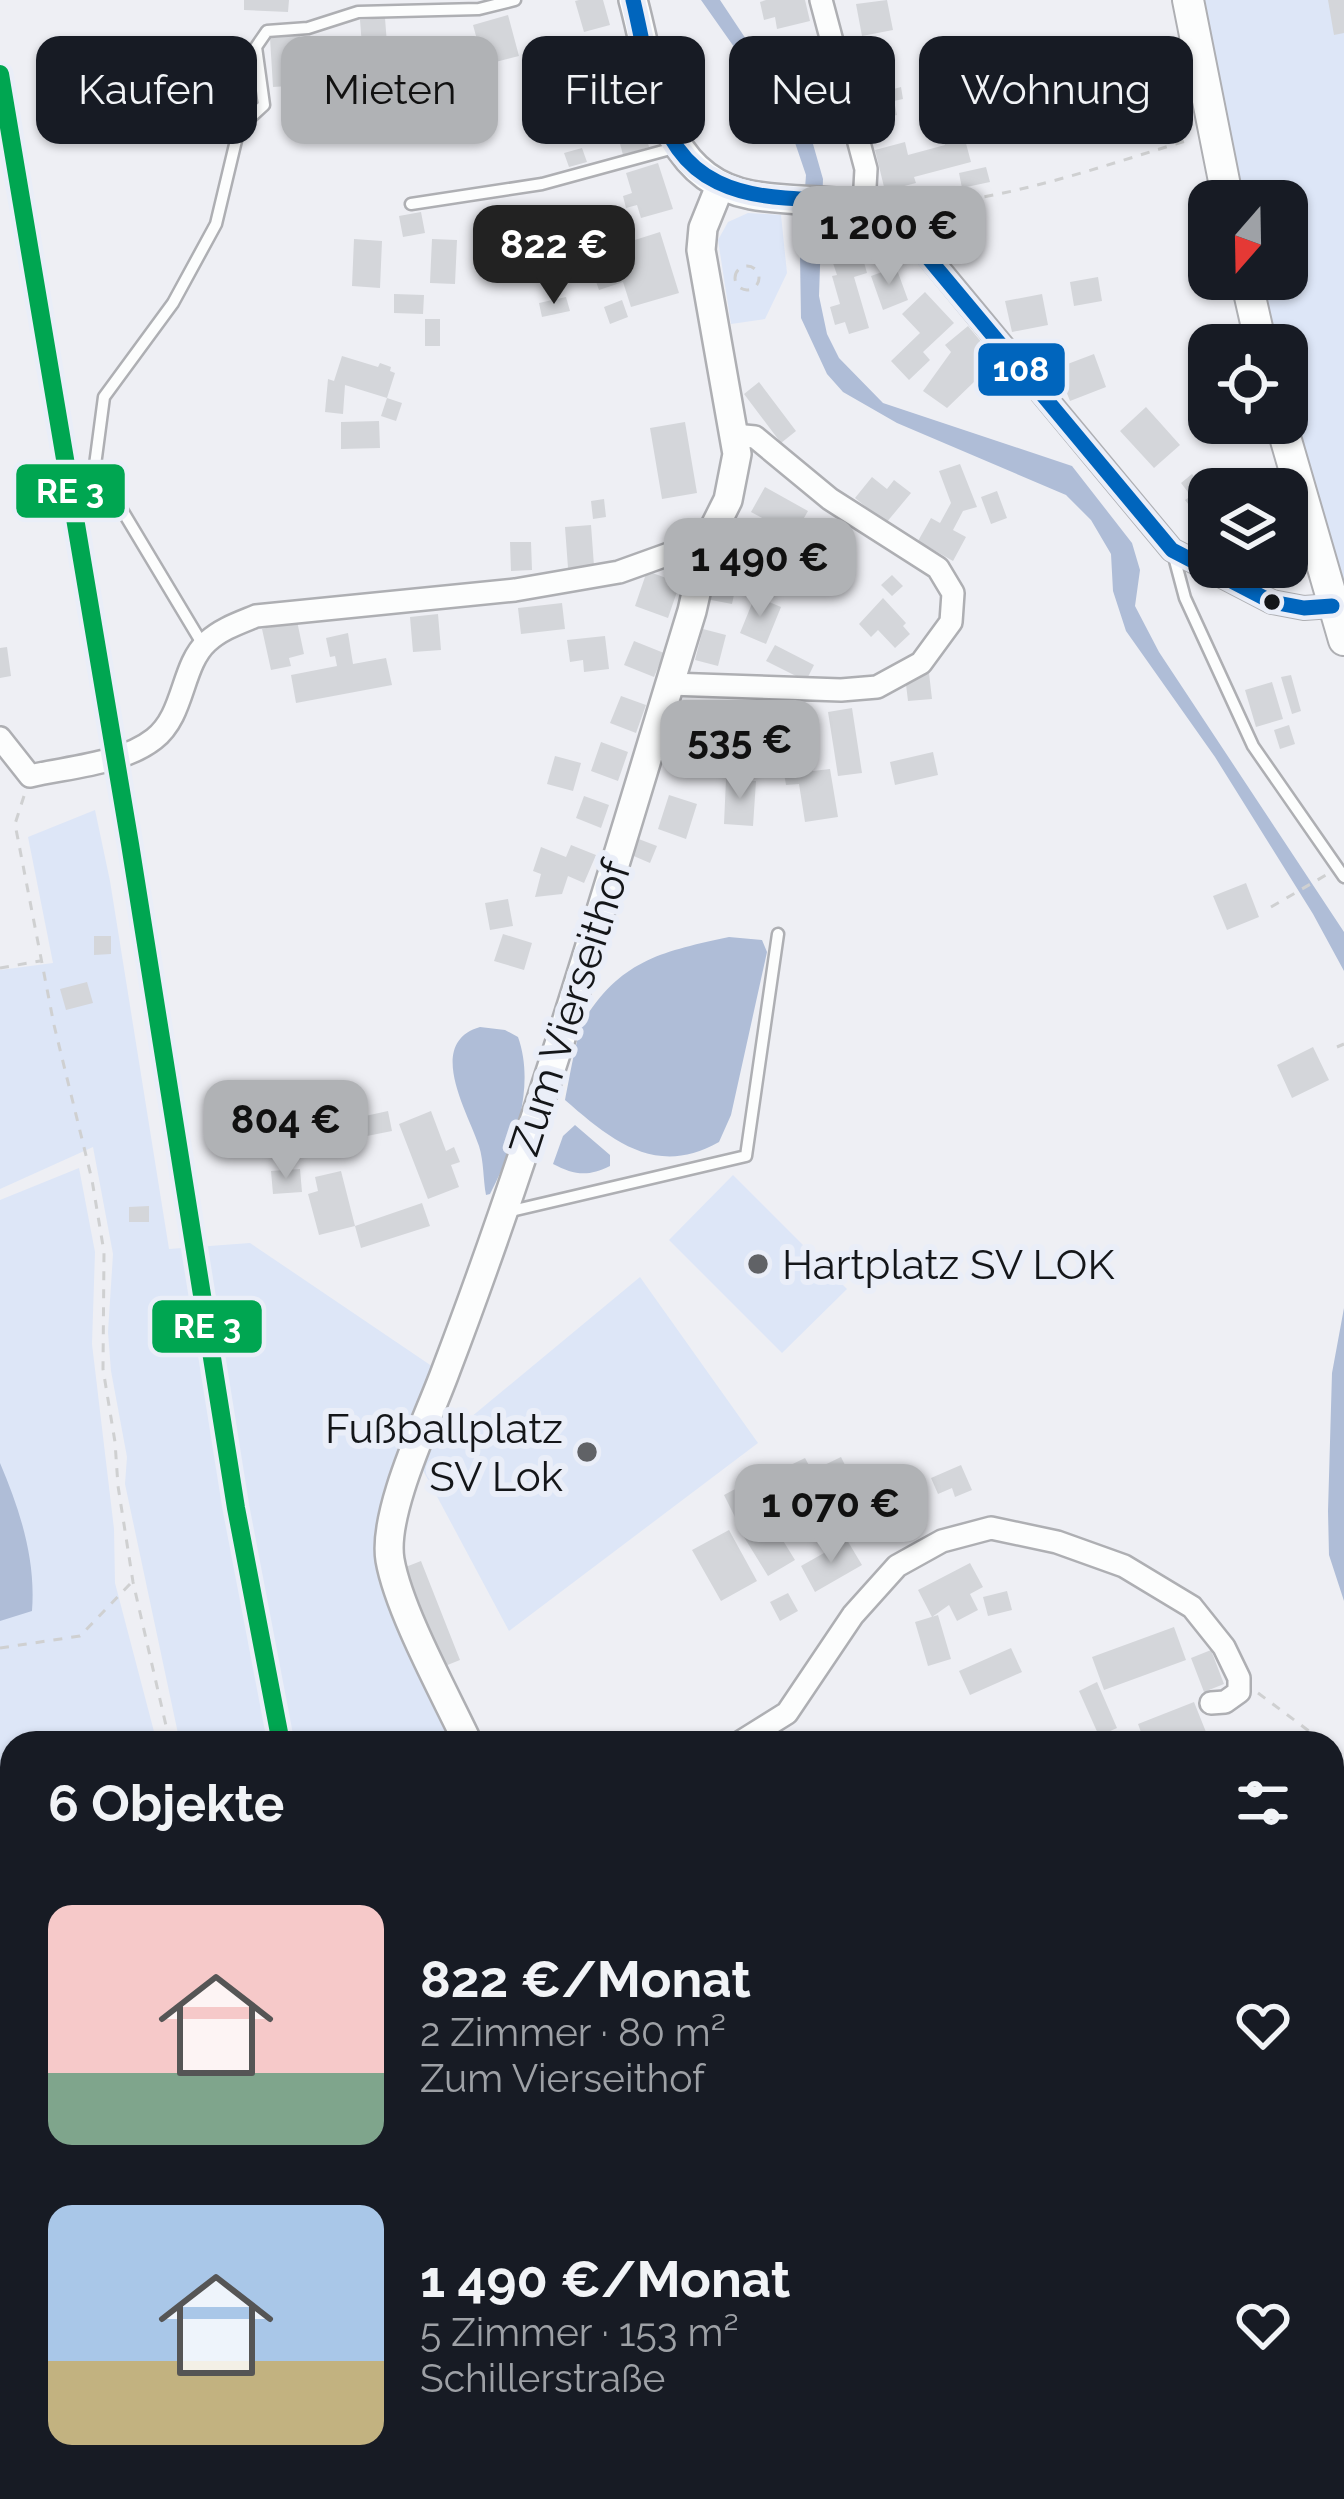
<!DOCTYPE html>
<html lang="de">
<meta charset="utf-8">
<style>
:root{--surface:#171b24;--page:#242831;--text:#f1f3f6;--muted:#9ea1a6;--accent:#b0b2b5}
body{margin:0;font-family:Raleway,sans-serif;background:var(--page);color:var(--text);height:100vh;display:flex;flex-direction:column;font-size:45px;white-space:nowrap}
*{box-sizing:border-box;margin:0}
p{font-size:39px;color:var(--muted)}
.icon{flex:none;width:66px;height:66px;fill:none;stroke:currentColor;stroke-width:2;stroke-linecap:round;stroke-linejoin:round}
.map{position:relative;flex:1;overflow:hidden}
.details{position:absolute;left:0px;top:1731px;width:1344px;height:768px;display:flex;flex-direction:column;background:var(--surface);border-radius:36px 36px 0 0;box-shadow:0 3px 9px #0004}
.details>*{flex:none}
.hud{position:absolute;left:36px;top:36px;width:1272px;height:108px;display:flex;gap:24px}
.needle{width:78px;rotate:200deg}
.buttons{position:absolute;left:1188px;top:180px;display:grid;gap:24px}
.buttons a{display:grid;place-items:center;width:120px;height:120px;border-radius:24px;background:var(--surface);box-shadow:0 3px 9px #0004;font-size:60px}
.price{position:absolute;translate:-50% -102px;padding:0 27px;border-radius:24px;background:var(--accent);color:#111;font-size:39px;line-height:78px;filter:drop-shadow(0 3px 6px #0008)}
.price::after{content:'';position:absolute;left:50%;top:72px;width:36px;height:27px;margin-left:-18px;background:inherit;clip-path:polygon(0 0,100% 0,50% 100%)}
.price.selected{background:#222;color:#fff}
ul{padding:0;list-style:none}
li{display:flex;align-items:center;gap:36px;height:300px;padding:0 48px}
li span{display:grid;place-items:center;flex:none;width:336px;height:240px;border-radius:24px;color:#555}
li>.icon{margin-inline-start:auto}
span .icon{width:144px;height:144px;fill:#fffc;stroke-width:1}
li b{font-size:51px}
h2{display:flex;justify-content:space-between;align-items:center;height:144px;padding:0 48px;font-size:51px}
.tag{padding:0 42px;border-radius:24px;background:var(--surface);box-shadow:0 3px 9px #0004;font-size:42px;line-height:108px}
.tag.selected{background:var(--accent);color:#111}
.map>svg:first-child{display:block}
</style>
<div class="map">
<svg width="1344" height="2499" viewBox="0 0 1344 2499">
<rect width="100%" height="100%" fill="#eeeff4"/>
<!-- green -->
<path fill="#dde6f7" d="M1203,0H1344V597L1287,382V345H1277L1260,279H1287V201H1242Z
M748,213L781,215L787,273L765,319L731,324L718,240L728,222Z
M95,810L110,881L169,1249L250,1243L445,1375L389,1557L468,1743H180L125,1484L127,1457L111,1371L108,1332L113,1254L93,1147L0,1189V970L53,963L28,837Z
M79,1168L95,1252L92,1344L114,1529L115,1583L157,1743H12V2115L0,2077V1200Z
M733,1175L847,1289L782,1353L669,1240Z
M640,1277L758,1443L509,1631L418,1461Z
M1332,1947L1344,1962V2103L1332,2098Z
M120,2487H412L415,2499H122Z
M875,2487H971L969,2499H879Z"/>
<!-- water -->
<path fill="#afbdd7" d="M701,0H720L811,137L823,179L819,296L827,334L839,358L883,403L1072,466L1132,543L1140,570L1135,606L1159,652L1344,932V971L1313,914L1215,757L1126,631L1113,591L1111,554L1091,520L1066,495L897,423L843,392L827,374L801,318L800,255L806,175L789,125Z
M729,937L762,940L767,952L731,1115L719,1142C656,1178 611,1140 565,1100C569,1082 577,1029 586,1017C623,959 665,951 729,937Z
M480,1027L505,1030L518,1037C536,1087 514,1148 490,1194L486,1195C483,1179 484,1162 479,1146C468,1112 425,1043 480,1027Z
M575,1125L610,1155V1166C588,1177 574,1175 553,1164L563,1136Z
M1344,1308V1601L1329,1555L1328,1511L1332,1373Z
M0,1463C20,1510 36,1559 32,1611L0,1621Z"/>
<!-- building -->
<path fill="#d4d6da" d="M244,0H289L288,12L244,10Z
M579,0H603L610,25L584,32L575,1Z
M766,0H805L810,21L777,29L775,17L764,20L760,2Z
M887,0L893,30L862,36L856,4Z
M1328,0H1344V33L1334,35Z
M508,15L519,56L484,65L473,25Z
M385,18L389,70L364,72L360,20Z
M300,35L303,85L273,87L270,38Z
M616,45L626,75L599,84L589,53Z
M887,76L890,90L901,87L903,99L894,101L897,115L866,122L857,82Z
M935,76L941,96L926,101L919,81Z
M376,80L378,102L305,107L303,85Z
M635,95L649,147L623,155L618,136L611,138L602,104Z
M957,110L971,162L914,177L916,183L885,191L875,150L905,142L908,155L945,145L937,116Z
M582,148L587,162L569,167L564,153Z
M658,163L673,209L641,218L637,205L626,208L623,196L632,193L626,173Z
M986,167L990,182L962,188L959,173Z
M421,212L425,233L403,237L399,216Z
M627,214L631,230L612,234L614,243L594,248L592,240L567,245L563,229Z
M660,232L679,293L631,307L623,282L599,290L592,270L623,260L619,245Z
M354,239L382,241L380,288L352,286Z
M432,239L457,240L455,284L430,283Z
M862,255L867,273L854,277L869,328L849,334L845,322L835,325L830,307L840,304L832,276L837,275L833,263Z
M896,267L908,300L883,310L871,276Z
M1098,277L1102,301L1074,306L1070,282Z
M925,292L954,323L923,352L930,360L909,380L891,361L920,333L902,314Z
M394,294L424,295L423,314L394,313Z
M1042,294L1048,325L1012,332L1005,301Z
M566,297L570,311L542,317L539,303Z
M622,300L628,317L610,324L604,307Z
M425,319H440V346H425Z
M968,326L1003,368L981,386L975,381L947,408L923,391L951,352L945,345Z
M1094,354L1106,387L1070,401L1057,368Z
M342,356L378,367L380,363L391,367L390,371L395,373L387,398L345,385L343,414L325,412L328,379L334,381Z
M759,382L796,431L781,443L744,394Z
M1209,383V409L1202,410L1197,385Z
M387,398L402,403L396,421L381,416Z
M1146,407L1180,445L1154,468L1120,431Z
M379,421L380,448L341,449V422Z
M685,422L697,493L662,499L650,428Z
M960,464L977,507L963,511L953,530L966,537L953,561L918,541L931,518L940,523L951,503L939,471Z
M1192,474L1202,487L1211,480L1218,489H1209V506L1197,515L1185,500L1191,496L1181,483Z
M872,477L887,489L894,480L911,493L886,523L855,498Z
M765,487L808,511L789,544L759,527L764,519L751,512Z
M997,491L1007,518L991,524L981,497Z
M604,499L606,517L593,519L591,501Z
M591,525L594,566L568,568L565,527Z
M510,542H531L532,570L511,571Z
M647,571L680,583L668,618L635,606Z
M892,575L903,586L892,596L881,585Z
M711,579L736,585L732,604L706,599Z
M755,596L781,607L766,644L740,633Z
M883,598L906,623L903,626L910,634L895,648L878,630L871,637L859,624Z
M562,603L565,629L521,634L518,608Z
M438,614L441,650L413,652L410,617Z
M297,621L304,654L289,658L291,666L271,670L262,629Z
M703,629L726,635L718,666L695,660Z
M348,633L353,664L386,658L392,685L296,703L291,675L337,666L335,656L330,657L326,638Z
M605,636L609,669L584,672L583,660L570,662L567,640Z
M634,641L664,653L654,677L624,665Z
M775,645L814,665L806,681L766,661Z
M7,647L11,676L0,678V648Z
M929,673L932,699L908,701L905,676Z
M1291,675L1301,711L1292,714L1281,677Z
M1272,682L1283,719L1256,727L1245,690Z
M621,696L646,705L636,733L610,723Z
M768,701L794,702V726L783,725L782,743L756,742L757,716L768,717Z
M736,703H752V723H736Z
M688,706H718V731L689,732Z
M852,708L862,773L838,776L828,712Z
M1289,725L1295,744L1280,749L1274,730Z
M601,742L628,752L618,781L591,771Z
M933,752L938,775L895,785L890,762Z
M555,756L581,763L573,791L547,784Z
M810,757L813,771L830,769L838,817L805,822L799,784L786,785L782,761Z
M726,779L756,781L753,826L724,824Z
M669,795L697,804L686,839L658,829Z
M584,796L609,805L601,828L576,818Z
M636,838L657,846L650,863L629,854Z
M571,845L596,855L584,883L568,876L562,894L535,897L541,874L533,871L541,847L566,857Z
M1246,883L1259,917L1227,930L1213,896Z
M508,899L513,926L490,930L485,903Z
M503,934L532,943L524,970L494,961Z
M94,936H111V954L94,955Z
M87,982L93,1003L66,1010L60,989Z
M1313,1047L1329,1080L1292,1098L1277,1065Z
M354,1110L356,1118L388,1111L392,1131L332,1143L326,1115Z
M431,1111L446,1151L454,1147L460,1162L451,1165L459,1187L428,1199L399,1124Z
M300,1169L302,1192L273,1194L271,1171Z
M341,1171L355,1226L319,1235L308,1194L318,1191L315,1177Z
M422,1203L430,1226L361,1248L355,1226Z
M149,1206V1222H129V1207Z
M841,1457L867,1509L836,1525L813,1478L780,1494L770,1475L805,1458L812,1471Z
M961,1465L972,1490L955,1497L952,1488L938,1494L931,1478Z
M750,1481L766,1514L740,1527L724,1495Z
M899,1495L911,1517L898,1524L892,1515L879,1522L872,1510Z
M771,1521L795,1560L768,1576L744,1537Z
M729,1530L757,1581L721,1601L692,1550Z
M847,1540L862,1565L815,1592L801,1566Z
M421,1561L460,1660L445,1666L403,1568Z
M970,1563L983,1587L970,1594L978,1610L957,1621L949,1605L932,1617L918,1590Z
M1007,1591L1012,1610L988,1616L983,1597Z
M788,1593L798,1611L780,1621L770,1602Z
M938,1615L951,1659L928,1666L915,1622Z
M1174,1627L1186,1660L1104,1690L1092,1657Z
M1011,1648L1022,1672L970,1695L959,1671Z
M1211,1650L1224,1684L1204,1692L1191,1658Z
M1097,1682L1117,1728L1099,1736L1079,1691Z
M1194,1702L1206,1732L1178,1743H1145L1138,1724Z
M1337,2128L1344,2131V2272L1332,2245V2130Z
M573,2487H612L617,2499H578Z"/>
<g fill="none" stroke-linecap="round" stroke-linejoin="round">
<!-- service casing -->
<g stroke="#aeafb3" stroke-width="15">
<path id="service" d="M411,204L542,184L674,148
M1173,553L1185,598L1253,746L1344,877
M203,645L95,465L104,397L173,303L216,224L239,128L264,105L256,47L267,31L308,28L358,12L479,9L515,0
M507,1212L746,1156L778,934
M1332,2326L1344,2365"/>
</g>
<!-- minor casing -->
<g stroke="#aeafb3" stroke-width="26">
<path id="minor" d="M821,0L866,169L864,205L894,217L910,234L1172,550L1272,602L1304,608L1332,606
M670,684L841,690L877,687L921,663L951,622L953,593L938,568L830,499L755,437L734,435
M0,738L30,776C69,767 122,764 154,739C185,715 181,666 207,642C221,629 239,623 256,616L515,590L619,572L708,540
M739,1743L787,1713L853,1615L897,1566L942,1541L991,1528L1057,1542L1124,1566L1192,1607L1224,1647L1239,1678V1692L1225,1702L1211,1703"/>
</g>
<!-- tertiary casing -->
<g stroke="#aeafb3" stroke-width="32">
<path id="tertiary" d="M633,0C654,76 658,178 751,195C788,202 827,199 864,205
M468,1743C445,1694 399,1611 390,1560C382,1512 429,1417 446,1370C541,1121 614,866 692,611L708,540L728,500L737,454L701,250L703,228L720,186
M643,2487L647,2499"/>
</g>
<!-- secondary casing -->
<g stroke="#aeafb3" stroke-width="34">
<path id="secondary" d="M1188,0L1228,201
M1246,279L1261,345
M1281,423L1344,640"/>
</g>
<!-- path -->
<path stroke="#cfd0d1" stroke-width="3" stroke-dasharray="9 9" stroke-linecap="butt" d="M913,205C1003,202 1102,166 1189,140
M735 278a12 12 0 1 1 24 0a12 12 0 1 1-24 0Z
M24,796L15,824L54,1025L92,1180L104,1252L103,1369L115,1442L118,1486L133,1582L170,1743
M1271,907L1326,875
M0,968L40,961
M1337,1047L1344,1044
M0,1648L80,1636L131,1583
M1258,1693L1325,1743
M1332,1749L1344,1758
M352,2487L355,2499"/>
<!-- service -->
<use href="#service" stroke="#fcfdfd" stroke-width="10"/>
<!-- minor -->
<use href="#minor" stroke="#fcfdfd" stroke-width="21"/>
<!-- tertiary -->
<use href="#tertiary" stroke="#fcfdfd" stroke-width="27"/>
<!-- secondary -->
<use href="#secondary" stroke="#fcfdfd" stroke-width="30"/>
<!-- bus-1 casing -->
<g stroke="#eaeef8" stroke-width="24">
<path id="bus-1" d="M633,0C658,105 655,189 785,198C823,201 859,200 894,217L1172,550L1272,602L1304,608L1332,606"/>
</g>
<!-- bus-1 -->
<use href="#bus-1" stroke="#0065bd" stroke-width="15"/>
<!-- rail-1 casing -->
<g stroke="#eaeef8" stroke-width="27">
<path id="rail-1" d="M0,74L130,844L236,1508L281,1743"/>
</g>
<!-- rail-1 -->
<use href="#rail-1" stroke="#00a651" stroke-width="18"/>
</g>
<!-- markers -->
<circle fill="#141619" stroke="#eaeef8" stroke-width="4.5" cx="1272" cy="602" r="10"/>
<g fill="#606266" stroke="#eaeef8" stroke-width="4.5">
<circle cx="758" cy="1264" r="12"/>
<circle cx="587" cy="1452" r="12"/>
</g>
<g text-anchor="middle" dominant-baseline="central" stroke-width="12" stroke-linejoin="round" paint-order="stroke">
<!-- street labels -->
<g font-size="42" fill="#141619" stroke="#eaeef8">
<text transform="translate(570 1008) rotate(-72)">Zum Vierseithof</text>
</g>
<!-- poi labels -->
<g font-size="42" fill="#141619" stroke="#eaeef8" text-anchor="start">
<text x="782" y="1264">Hartplatz SV LOK</text>
<text x="563" y="1428" text-anchor="end">Fußballplatz<tspan x="563" dy="48">SV Lok</tspan></text>
</g>
</g>
<g stroke="#eaeef8" stroke-width="4.5">
<rect x="976" y="341" width="91" height="57" rx="12" fill="#0065bd"/>
<rect x="14" y="462" width="113" height="58" rx="12" fill="#00a651"/>
<rect x="150" y="1298" width="114" height="57" rx="12" fill="#00a651"/>
</g>
<g font-size="33" text-anchor="middle" font-weight="bold" fill="#fff">
<text x="1021" y="381">108</text>
<text x="70" y="503">RE 3</text>
<text x="207" y="1338">RE 3</text>
</g>
</svg>
<div class="buttons">
<a><svg class="needle" viewBox="-14 -14 28 28"><path d="M0-13l5 13h-10z" fill="#e53935"/><path d="M0 13l5-13h-10z" fill="#9ea1a6"/></svg></a>
<a><svg class="icon" aria-label="locate" viewBox="0 0 24 24"><circle cx="12" cy="12" r="6"/><path d="M12 2v4M12 18v4M2 12h4M18 12h4"/></svg></a>
<a><svg class="icon" aria-label="layers" viewBox="0 0 24 24"><path d="M12 4l9 5-9 5-9-5zM3 14l9 5 9-5"/></svg></a>
</div>
<b class="price" style="left:889px;top:288px">1 200 €</b>
<b class="price selected" style="left:554px;top:307px">822 €</b>
<b class="price" style="left:760px;top:620px">1 490 €</b>
<b class="price" style="left:740px;top:802px">535 €</b>
<b class="price" style="left:286px;top:1182px">804 €</b>
<b class="price" style="left:831px;top:1566px">1 070 €</b>
<div class="hud">
<a class="tag">Kaufen</a>
<a class="tag selected">Mieten</a>
<a class="tag">Filter</a>
<a class="tag">Neu</a>
<a class="tag">Wohnung</a>
</div>
<section class="details">
<h2>6 Objekte<svg class="icon" aria-label="filters" viewBox="0 0 24 24"><path d="M4 7h16M4 17h16"/><circle cx="9" cy="7" r="2"/><circle cx="15" cy="17" r="2"/></svg></h2>
<ul>
<li><span style="background:linear-gradient(#f6c9c9 70%,#7fa58c 0)"><svg class="icon" aria-label="home" viewBox="0 0 24 24"><path d="M3 11l9-7 9 7M6 9v11h12V9"/></svg></span><div><b>822 €/Monat</b><p>2 Zimmer · 80 m²</p><p>Zum Vierseithof</p></div><svg class="icon" aria-label="heart" viewBox="0 0 24 24"><path d="M12 20l-8-8c-3-5 5-10 8-4 3-6 11-1 8 4z"/></svg></li>
<li><span style="background:linear-gradient(#a9c7e8 65%,#c2b280 0)"><svg class="icon" aria-label="home" viewBox="0 0 24 24"><path d="M3 11l9-7 9 7M6 9v11h12V9"/></svg></span><div><b>1 490 €/Monat</b><p>5 Zimmer · 153 m²</p><p>Schillerstraße</p></div><svg class="icon" aria-label="heart" viewBox="0 0 24 24"><path d="M12 20l-8-8c-3-5 5-10 8-4 3-6 11-1 8 4z"/></svg></li>
</ul>
</section>
</div>
